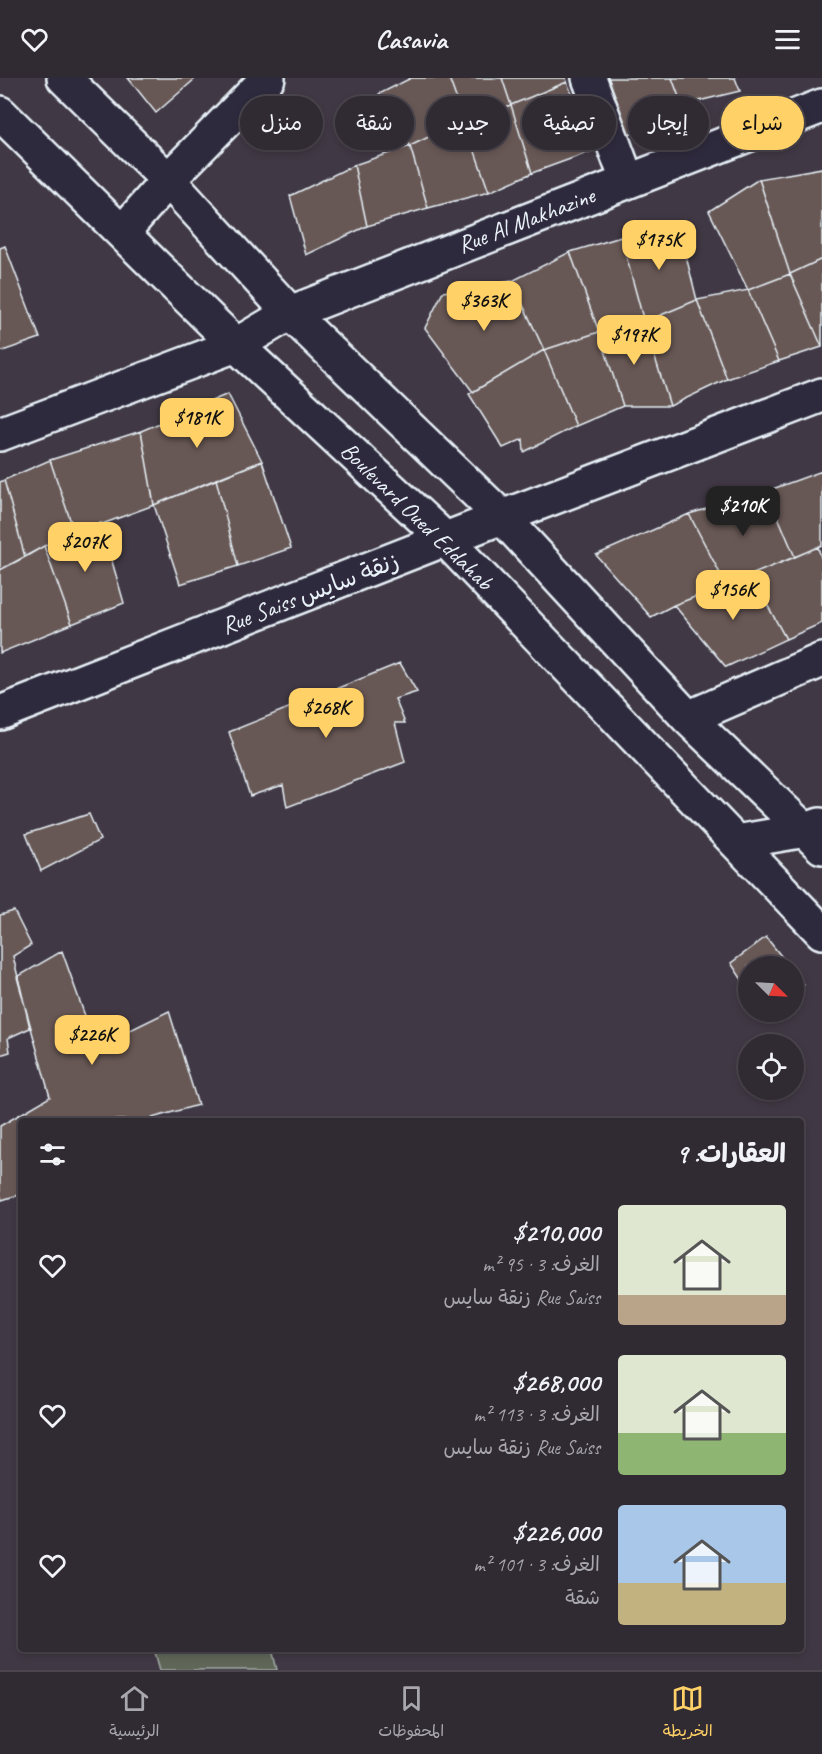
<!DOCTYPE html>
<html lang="ar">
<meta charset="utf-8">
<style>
:root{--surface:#302a33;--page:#38323b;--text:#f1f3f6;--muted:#a8a7ac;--line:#4b464e;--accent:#ffd166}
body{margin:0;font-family:Caveat,"Playpen Sans Arabic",sans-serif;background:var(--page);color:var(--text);direction:rtl;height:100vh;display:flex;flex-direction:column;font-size:22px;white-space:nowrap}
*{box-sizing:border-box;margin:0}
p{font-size:20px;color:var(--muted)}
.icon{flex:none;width:33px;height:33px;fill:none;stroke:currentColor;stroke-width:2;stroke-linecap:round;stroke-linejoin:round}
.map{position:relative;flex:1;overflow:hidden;direction:ltr}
.drawer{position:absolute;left:18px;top:1040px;width:786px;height:534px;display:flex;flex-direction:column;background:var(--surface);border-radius:6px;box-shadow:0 3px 9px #0003,0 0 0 2px var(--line);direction:rtl}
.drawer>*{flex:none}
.top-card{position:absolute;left:18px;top:18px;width:786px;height:54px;direction:rtl;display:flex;gap:12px}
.needle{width:39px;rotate:114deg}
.fabs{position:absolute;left:738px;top:878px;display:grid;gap:12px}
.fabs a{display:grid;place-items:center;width:66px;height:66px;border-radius:50%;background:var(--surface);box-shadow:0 3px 9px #0003,0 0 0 2px var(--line);font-size:30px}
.price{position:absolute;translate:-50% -51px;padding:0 14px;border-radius:12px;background:var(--accent);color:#111;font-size:20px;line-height:39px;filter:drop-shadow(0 2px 3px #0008)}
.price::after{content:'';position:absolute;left:50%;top:36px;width:18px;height:14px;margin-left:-9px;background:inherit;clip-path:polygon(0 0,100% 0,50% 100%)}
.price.active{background:#222;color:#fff}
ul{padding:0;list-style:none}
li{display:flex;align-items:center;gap:18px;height:150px;padding:0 18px}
li span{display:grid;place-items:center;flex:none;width:168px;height:120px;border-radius:6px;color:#555}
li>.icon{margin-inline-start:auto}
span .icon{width:72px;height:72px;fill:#fffc;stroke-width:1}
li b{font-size:26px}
h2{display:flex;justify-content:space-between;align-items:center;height:72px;padding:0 18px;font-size:26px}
.chip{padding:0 21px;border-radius:27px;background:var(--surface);box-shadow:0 3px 9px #0003,0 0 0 2px var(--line);font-size:21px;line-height:54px}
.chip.active{background:var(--accent);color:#111}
header{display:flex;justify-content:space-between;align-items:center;height:78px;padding:0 18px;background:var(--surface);font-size:27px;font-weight:600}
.dock{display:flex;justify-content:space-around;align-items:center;height:84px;border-top:2px solid var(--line);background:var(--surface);font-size:16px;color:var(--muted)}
.dock a{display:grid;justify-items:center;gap:3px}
.dock .active{color:var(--accent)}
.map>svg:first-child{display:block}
</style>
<header><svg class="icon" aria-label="menu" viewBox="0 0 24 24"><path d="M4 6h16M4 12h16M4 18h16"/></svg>Casavia<svg class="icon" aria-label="heart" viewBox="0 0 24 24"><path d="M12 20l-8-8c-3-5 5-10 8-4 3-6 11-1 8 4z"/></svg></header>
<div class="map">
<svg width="822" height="1592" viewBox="0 0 822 1592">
<rect width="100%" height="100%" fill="#403844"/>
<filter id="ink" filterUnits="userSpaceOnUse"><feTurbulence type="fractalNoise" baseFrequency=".0167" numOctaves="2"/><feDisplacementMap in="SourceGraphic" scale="12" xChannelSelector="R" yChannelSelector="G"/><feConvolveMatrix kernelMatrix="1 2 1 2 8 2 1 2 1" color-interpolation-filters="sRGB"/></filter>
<g filter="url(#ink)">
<!-- green -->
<path fill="#5f6659" stroke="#a4aca8" stroke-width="1.5" d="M154,1571H272L277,1592H160Z"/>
<!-- building -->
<path fill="#675855" stroke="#e8f1f8" stroke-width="1.5" d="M128,0H196L156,35Z
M411,0H449L464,42L410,68L379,16Z
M449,0H502L511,27L464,42Z
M502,0H566L567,4L511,27Z
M606,0H672L682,27L626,59Z
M672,0H735L740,13L682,27Z
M567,4L595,72L532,95L511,27Z
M511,27L532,95L489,114L464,42Z
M464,42L489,114L428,130L410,68Z
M410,68L428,130L367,148L354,87Z
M354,87L367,148L306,177L290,118Z
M822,90V181L790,196L759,101Z
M759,101L790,196L748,212L709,133Z
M678,146L697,222L644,244L621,159Z
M621,159L644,244L599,254L570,174Z
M5,168L40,260L0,274V170Z
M570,174L599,254L544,272L512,203Z
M822,181V269L790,196Z
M790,196L822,269L779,283L748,212Z
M512,203L544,272L473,314L425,250L443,214Z
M748,212L779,283L727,301L697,222Z
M697,222L727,301L670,328L644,244Z
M644,244L670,328H623L599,254Z
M599,254L623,328L576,348L544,272Z
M544,272L576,348L524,374L523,361L503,370L469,316Z
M228,316L262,383L154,427L141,353Z
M141,353L154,427L75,456L50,382Z
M50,382L75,456L44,468L25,479L4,402Z
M262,383L291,470L238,488L216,401Z
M822,393V467L795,479L767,413Z
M216,401L238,488L180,506L154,427Z
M4,402L25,479L0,492V404Z
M767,413L795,479L726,507L689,436Z
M689,436L726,507L674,527L651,539L596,477Z
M101,445L124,525L72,546L44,468Z
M44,468L72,546L0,575V492Z
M818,469L822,483V545L786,561L751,497Z
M751,497L786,561L726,589L674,527Z
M400,585L417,614L395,621L405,645H395L405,684L287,729L283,707L250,718L229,654Z
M89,736L100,762L41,793L26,756Z
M14,833L31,867L13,878L30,950L8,960L10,974L0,977V837Z
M766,859L789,888H748V911L731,885Z
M62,873L96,969L169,933L198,1027L145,1042H21V1116L2,1122L0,1116V1048L50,1019L17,899Z
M794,894L804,907L794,912Z"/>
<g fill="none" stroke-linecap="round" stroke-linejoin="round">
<!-- minor casing -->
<g stroke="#e8f1f8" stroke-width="38">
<path id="minor" d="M64,0L168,102L290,235L502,439L688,640L822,769
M589,0L627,102
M0,35L236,267L446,462L822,854
M122,155L168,102L268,0
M0,356L236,267L290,235L822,28
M0,635L502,439L822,317
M688,640L822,582
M736,764L806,752L820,747"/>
</g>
<!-- minor -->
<use href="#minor" stroke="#2f2a3d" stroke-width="33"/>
</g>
</g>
<g text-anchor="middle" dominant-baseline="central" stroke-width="5" stroke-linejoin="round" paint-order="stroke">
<!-- street labels -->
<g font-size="24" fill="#e8f1f8" stroke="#2f2a3d">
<text transform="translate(526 142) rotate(-21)">Rue Al Makhazine</text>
<text transform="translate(417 438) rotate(44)">Boulevard Oued Eddahab</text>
<text transform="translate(310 515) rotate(-21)">Rue Saiss زنقة سايس</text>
</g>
</g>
</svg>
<div class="fabs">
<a><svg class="needle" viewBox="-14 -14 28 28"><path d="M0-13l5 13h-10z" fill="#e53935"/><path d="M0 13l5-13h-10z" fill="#a8a7ac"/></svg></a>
<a><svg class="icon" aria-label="locate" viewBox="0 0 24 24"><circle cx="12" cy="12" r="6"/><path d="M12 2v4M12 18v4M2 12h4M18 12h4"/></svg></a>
</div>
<b class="price" style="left:659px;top:193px">$175K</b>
<b class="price" style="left:484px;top:254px">$363K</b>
<b class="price" style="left:634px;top:288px">$197K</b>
<b class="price" style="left:197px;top:371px">$181K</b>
<b class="price active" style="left:743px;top:459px">$210K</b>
<b class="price" style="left:85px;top:495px">$207K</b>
<b class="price" style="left:733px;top:543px">$156K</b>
<b class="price" style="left:326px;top:661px">$268K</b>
<b class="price" style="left:92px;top:988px">$226K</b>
<div class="top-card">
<a class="chip active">شراء</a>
<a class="chip">إيجار</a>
<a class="chip">تصفية</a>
<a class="chip">جديد</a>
<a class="chip">شقة</a>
<a class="chip">منزل</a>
</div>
<section class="drawer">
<h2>العقارات: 9<svg class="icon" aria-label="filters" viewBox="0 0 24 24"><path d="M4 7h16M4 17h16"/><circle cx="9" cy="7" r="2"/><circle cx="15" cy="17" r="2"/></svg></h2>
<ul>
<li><span style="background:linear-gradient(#dfe7d0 75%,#b9a48a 0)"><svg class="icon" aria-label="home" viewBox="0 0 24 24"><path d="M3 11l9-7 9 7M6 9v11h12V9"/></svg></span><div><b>$210,000</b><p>الغرف: 3 · 95 m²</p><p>Rue Saiss زنقة سايس</p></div><svg class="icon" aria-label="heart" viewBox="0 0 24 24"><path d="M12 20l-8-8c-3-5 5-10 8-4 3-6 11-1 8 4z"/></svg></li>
<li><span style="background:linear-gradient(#dfe7d0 65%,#8fb573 0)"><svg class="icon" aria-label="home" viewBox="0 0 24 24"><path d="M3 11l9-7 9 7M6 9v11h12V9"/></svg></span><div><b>$268,000</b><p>الغرف: 3 · 113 m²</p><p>Rue Saiss زنقة سايس</p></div><svg class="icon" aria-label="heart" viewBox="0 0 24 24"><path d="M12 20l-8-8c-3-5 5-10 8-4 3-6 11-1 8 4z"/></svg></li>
<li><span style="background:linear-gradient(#a9c7e8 65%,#c2b280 0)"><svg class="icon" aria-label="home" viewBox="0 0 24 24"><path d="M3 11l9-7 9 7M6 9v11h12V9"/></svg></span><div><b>$226,000</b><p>الغرف: 3 · 101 m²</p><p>شقة</p></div><svg class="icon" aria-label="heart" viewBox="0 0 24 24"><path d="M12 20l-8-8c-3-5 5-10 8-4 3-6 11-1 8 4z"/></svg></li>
</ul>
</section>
</div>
<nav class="dock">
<a class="active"><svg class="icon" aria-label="map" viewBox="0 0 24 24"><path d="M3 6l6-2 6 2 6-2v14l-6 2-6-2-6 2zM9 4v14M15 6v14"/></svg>الخريطة</a>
<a><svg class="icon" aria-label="saved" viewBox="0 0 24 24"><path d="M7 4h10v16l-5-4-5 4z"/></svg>المحفوظات</a>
<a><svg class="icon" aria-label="home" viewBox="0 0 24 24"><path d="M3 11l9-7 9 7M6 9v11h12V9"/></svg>الرئيسية</a>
</nav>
